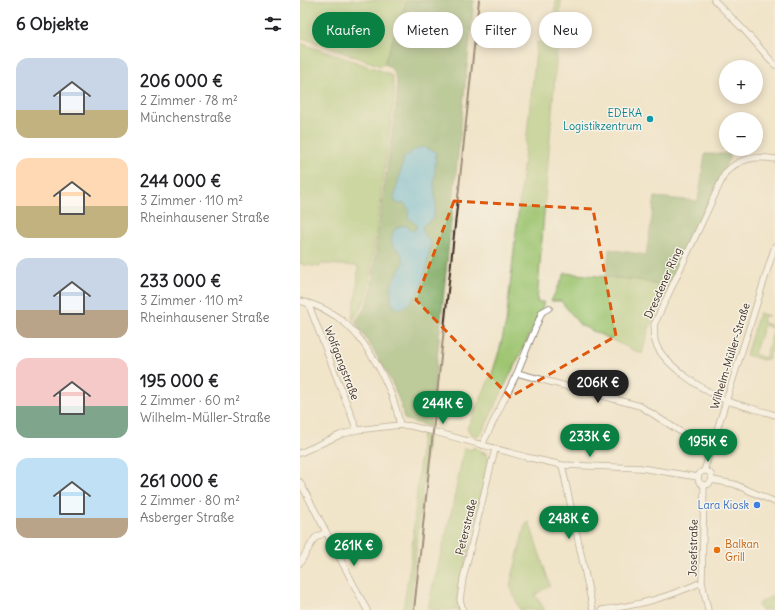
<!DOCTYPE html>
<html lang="de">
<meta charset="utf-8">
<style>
:root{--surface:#fff;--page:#f2f2f2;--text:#202124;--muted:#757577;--accent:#0b8043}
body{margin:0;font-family:Delius,sans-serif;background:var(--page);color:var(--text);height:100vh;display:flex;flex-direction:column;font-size:15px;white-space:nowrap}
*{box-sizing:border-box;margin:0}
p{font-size:13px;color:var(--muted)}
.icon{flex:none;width:22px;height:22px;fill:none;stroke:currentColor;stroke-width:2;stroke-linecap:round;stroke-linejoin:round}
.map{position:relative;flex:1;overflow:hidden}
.details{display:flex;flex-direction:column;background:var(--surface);width:300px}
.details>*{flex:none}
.hud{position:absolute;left:12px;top:12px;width:380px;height:36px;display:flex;gap:8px}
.fabs{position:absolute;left:419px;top:60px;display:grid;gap:8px}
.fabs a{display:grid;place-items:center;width:44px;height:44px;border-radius:50%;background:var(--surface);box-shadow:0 2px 10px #0003;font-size:20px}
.price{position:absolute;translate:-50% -34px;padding:0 9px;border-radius:14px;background:var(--accent);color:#fff;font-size:13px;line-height:26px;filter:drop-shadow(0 1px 2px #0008)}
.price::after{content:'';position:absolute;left:50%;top:24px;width:12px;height:9px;margin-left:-6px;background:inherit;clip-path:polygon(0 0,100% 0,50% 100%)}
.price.active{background:#222;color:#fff}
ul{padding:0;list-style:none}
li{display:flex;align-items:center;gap:12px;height:100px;padding:0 16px}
li span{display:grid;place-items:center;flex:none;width:112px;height:80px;border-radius:12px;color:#555}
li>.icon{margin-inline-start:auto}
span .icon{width:48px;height:48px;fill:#fffc;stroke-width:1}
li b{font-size:17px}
h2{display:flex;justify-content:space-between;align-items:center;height:48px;padding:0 16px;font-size:17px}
.pill{padding:0 14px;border-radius:18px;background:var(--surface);box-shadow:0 2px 10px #0003;font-size:14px;line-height:36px}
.pill.active{background:var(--accent);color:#fff}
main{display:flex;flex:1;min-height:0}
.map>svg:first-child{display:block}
</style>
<main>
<section class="details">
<h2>6 Objekte<svg class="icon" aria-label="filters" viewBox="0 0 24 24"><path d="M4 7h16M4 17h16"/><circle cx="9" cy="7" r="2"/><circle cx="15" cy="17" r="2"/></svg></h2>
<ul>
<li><span style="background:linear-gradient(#c9d6e8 65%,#c2b280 0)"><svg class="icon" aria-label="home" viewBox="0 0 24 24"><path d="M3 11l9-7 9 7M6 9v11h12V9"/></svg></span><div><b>206 000 €</b><p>2 Zimmer · 78 m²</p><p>Münchenstraße</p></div></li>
<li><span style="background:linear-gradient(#ffd9b3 60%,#c2b280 0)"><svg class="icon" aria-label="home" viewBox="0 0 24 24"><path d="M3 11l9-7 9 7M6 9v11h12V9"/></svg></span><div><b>244 000 €</b><p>3 Zimmer · 110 m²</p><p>Rheinhausener Straße</p></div></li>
<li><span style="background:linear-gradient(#c9d6e8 65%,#b9a48a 0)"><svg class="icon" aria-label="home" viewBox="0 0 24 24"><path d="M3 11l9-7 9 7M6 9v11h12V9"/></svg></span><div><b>233 000 €</b><p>3 Zimmer · 110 m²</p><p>Rheinhausener Straße</p></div></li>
<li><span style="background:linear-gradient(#f6c9c9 60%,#7fa58c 0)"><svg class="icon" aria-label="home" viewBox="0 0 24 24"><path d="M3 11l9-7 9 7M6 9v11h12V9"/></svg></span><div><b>195 000 €</b><p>2 Zimmer · 60 m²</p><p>Wilhelm-Müller-Straße</p></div></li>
<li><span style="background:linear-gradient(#bfe0f5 75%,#b9a48a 0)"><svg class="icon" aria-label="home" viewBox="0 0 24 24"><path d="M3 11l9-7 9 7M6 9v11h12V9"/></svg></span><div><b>261 000 €</b><p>2 Zimmer · 80 m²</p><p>Asberger Straße</p></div></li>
</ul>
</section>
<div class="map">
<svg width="475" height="610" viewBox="0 0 475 610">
<rect width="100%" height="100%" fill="#f7f3e8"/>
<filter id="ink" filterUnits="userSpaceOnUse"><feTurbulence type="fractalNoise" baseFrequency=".025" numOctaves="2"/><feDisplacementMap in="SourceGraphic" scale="8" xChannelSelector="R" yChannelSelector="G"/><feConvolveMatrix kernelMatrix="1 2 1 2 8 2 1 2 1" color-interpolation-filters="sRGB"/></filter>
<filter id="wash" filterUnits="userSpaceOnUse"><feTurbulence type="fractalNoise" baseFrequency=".012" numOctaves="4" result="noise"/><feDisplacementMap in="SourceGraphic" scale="16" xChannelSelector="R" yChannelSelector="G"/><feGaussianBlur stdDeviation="0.9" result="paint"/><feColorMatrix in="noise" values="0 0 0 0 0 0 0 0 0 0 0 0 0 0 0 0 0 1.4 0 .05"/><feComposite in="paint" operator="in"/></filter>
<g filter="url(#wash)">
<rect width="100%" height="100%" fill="#f0e4c9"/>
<!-- green -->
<path fill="#9ec571" stroke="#6c7848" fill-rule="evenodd" d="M0,0H107L84,64L81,66L0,37Z
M258,0H261L237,302H244L241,311L182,433L176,436L171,434L167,428L193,371L200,348L206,323L237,42L250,43L256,1H258Z
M0,43L82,71L92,76L94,88V99L68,291L62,307L53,320L52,318L57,290L58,266L21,264L20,267L0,264Z
M265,273L339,280L368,288L348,331L342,354L280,325L261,301H251Z
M459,313L469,316H464L462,322L475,327V349L473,348L468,359L463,360L446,355ZM464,325L474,329L465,358L454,354Z
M122,434L128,436L110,610H103L111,559Z
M173,447L186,453L188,454L180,452L188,456L189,459L158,597L160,610H128L131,594L153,505L164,448L172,450Z
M229,522L250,585L235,595L245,610H220L210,586L225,525Z
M475,594V610H461L458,604Z"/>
<!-- forest -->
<path fill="#7eaa63" stroke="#5c6a40" d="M107,0H174L130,427L104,419C98,384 74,352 55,322L65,308L71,290L78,230L97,98C97,85 98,69 84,64Z
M405,154H431L368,288L339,280L306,277L309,249L346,255L355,197L398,201Z"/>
<!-- water -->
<path fill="#62bbe0" stroke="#4e727f" d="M122,147L136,152L134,184L136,207L133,219L123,225V233L131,243C126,267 125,297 100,309L93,306C86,285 95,280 104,262L101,253L92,245V237L95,229L101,226H107L113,231L116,229L117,225L108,217L109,209L104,203L98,204L94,199L104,158L113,151Z"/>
</g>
<g filter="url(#ink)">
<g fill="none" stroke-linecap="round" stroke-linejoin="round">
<!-- street casing -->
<g stroke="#7a6b5a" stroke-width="7">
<path id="street" d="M414,0L444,30L475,65
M475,159C455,156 439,158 425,173L354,325C355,330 354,336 355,341C361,364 406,392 427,401C443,406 459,410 475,415
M0,301C40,310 60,334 79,368C89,388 96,403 100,425
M8,303L57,430
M217,373L340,406L381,432
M182,445L217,373L242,312L249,308
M0,453L40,435L57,430L100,425L111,426L135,432L226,457L262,465L341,468L398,477
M262,465L293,610
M398 478a7 7 0 1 1 14 0a7 7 0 1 1-14 0Z
M404,471L475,246
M412,480L434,484L475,502
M0,482L67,610
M404,486L402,582L408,610
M0,563L15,538L26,532
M163,610L160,600L163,579L195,449
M302,610C340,605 366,598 402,582"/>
</g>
<!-- street -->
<use href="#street" stroke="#fff" stroke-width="5.5"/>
<!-- rail -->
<path stroke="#3b2a1e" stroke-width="2" d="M114,610L179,0"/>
</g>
</g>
<!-- marked area -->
<path d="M0 0H475V610H0ZM154,201L293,209L316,336L210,397L116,300Z" fill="#f0e4c9" fill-opacity=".55" fill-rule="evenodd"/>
<path fill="none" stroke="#df570d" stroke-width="3" stroke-dasharray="8 5" stroke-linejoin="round" d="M154,201L293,209L316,336L210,397L116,300Z"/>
<!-- markers -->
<circle fill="#0f9aa8" stroke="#f7f3e8" stroke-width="1.5" cx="350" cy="119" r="4"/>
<circle fill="#3f7fe0" stroke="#f7f3e8" stroke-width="1.5" cx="457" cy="505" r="4"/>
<circle fill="#e8710a" stroke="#f7f3e8" stroke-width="1.5" cx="417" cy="550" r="4"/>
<g text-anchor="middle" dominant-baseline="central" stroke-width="3" stroke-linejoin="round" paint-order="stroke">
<!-- culture labels -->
<g font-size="11" fill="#0d838f" stroke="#f7f3e8" text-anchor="end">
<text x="342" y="113">EDEKA<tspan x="342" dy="13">Logistikzentrum</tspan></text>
</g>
<!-- street labels -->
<g font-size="11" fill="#3b2a1e" stroke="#f7f3e8">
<text transform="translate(363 283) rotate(-66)">Dresdener Ring</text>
<text transform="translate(430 356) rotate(-73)">Wilhelm-Müller-Straße</text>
<text transform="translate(42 363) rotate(69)">Wolfgangstraße</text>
<text transform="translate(166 527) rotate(-76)">Peterstraße</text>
<text transform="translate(393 548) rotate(-89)">Josefstraße</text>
</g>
<!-- shop labels -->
<g font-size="11" fill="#366cbe" stroke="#f7f3e8" text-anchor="end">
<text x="449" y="505">Lara Kiosk</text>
</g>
<!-- food labels -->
<g font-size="11" fill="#c56008" stroke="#f7f3e8" text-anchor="start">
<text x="425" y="544">Balkan<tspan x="425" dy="13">Grill</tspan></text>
</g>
</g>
</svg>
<div class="fabs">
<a>+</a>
<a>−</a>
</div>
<b class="price active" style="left:298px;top:404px">206K €</b>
<b class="price" style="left:143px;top:425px">244K €</b>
<b class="price" style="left:290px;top:458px">233K €</b>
<b class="price" style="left:408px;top:463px">195K €</b>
<b class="price" style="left:269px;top:540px">248K €</b>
<b class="price" style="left:54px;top:567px">261K €</b>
<div class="hud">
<a class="pill active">Kaufen</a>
<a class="pill">Mieten</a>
<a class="pill">Filter</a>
<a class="pill">Neu</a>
</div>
</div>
</main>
